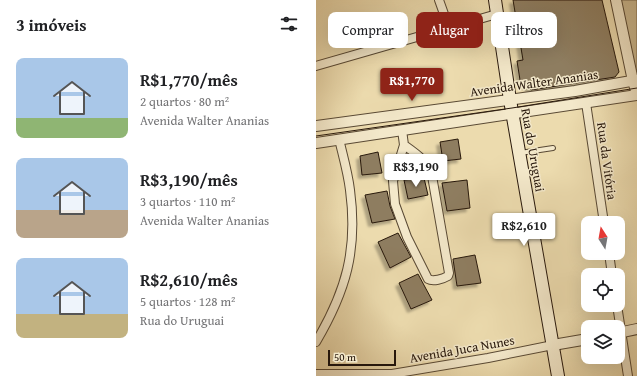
<!DOCTYPE html>
<html lang="pt">
<meta charset="utf-8">
<style>
:root{--surface:#fff;--page:#f2f2f2;--text:#202124;--muted:#757577;--accent:#8f2418}
body{margin:0;font-family:"Gentium Book Plus",serif;background:var(--page);color:var(--text);height:100vh;display:flex;flex-direction:column;font-size:15px;white-space:nowrap}
*{box-sizing:border-box;margin:0}
p{font-size:13px;color:var(--muted)}
.icon{flex:none;width:22px;height:22px;fill:none;stroke:currentColor;stroke-width:2;stroke-linecap:round;stroke-linejoin:round}
.map{position:relative;flex:1;overflow:hidden}
.side{display:flex;flex-direction:column;background:var(--surface);width:316px}
.side>*{flex:none}
.hud{position:absolute;left:12px;top:12px;width:249px;height:36px;display:flex;gap:8px}
.needle{width:26px;rotate:349deg}
.controls{position:absolute;left:265px;top:216px;display:grid;gap:8px}
.controls a{display:grid;place-items:center;width:44px;height:44px;border-radius:8px;background:var(--surface);box-shadow:0 4px 16px #0002;font-size:20px}
.scale{position:absolute;left:12px;bottom:10px;width:68px;box-sizing:border-box;padding-left:4px;border:2px solid #28180c;border-top:0;font-size:11px;line-height:14px;white-space:nowrap;color:#28180c;-webkit-text-stroke:3px #f3e8ca;paint-order:stroke}
.price{position:absolute;translate:-50% -34px;padding:0 9px;border-radius:4px;background:#fff;color:#222;font-size:13px;line-height:26px;filter:drop-shadow(0 1px 2px #0008)}
.price::after{content:'';position:absolute;left:50%;top:24px;width:12px;height:9px;margin-left:-6px;background:inherit;clip-path:polygon(0 0,100% 0,50% 100%)}
.price.active{background:var(--accent);color:#fff}
ul{padding:0;list-style:none}
li{display:flex;align-items:center;gap:12px;height:100px;padding:0 16px}
li span{display:grid;place-items:center;flex:none;width:112px;height:80px;border-radius:8px;color:#555}
li>.icon{margin-inline-start:auto}
span .icon{width:48px;height:48px;fill:#fffc;stroke-width:1}
li b{font-size:17px}
h2{display:flex;justify-content:space-between;align-items:center;height:48px;padding:0 16px;font-size:17px}
.pill{padding:0 14px;border-radius:8px;background:var(--surface);box-shadow:0 4px 16px #0002;font-size:14px;line-height:36px}
.pill.active{background:var(--accent);color:#fff}
main{display:flex;flex:1;min-height:0}
.map>svg:first-child{display:block}
</style>
<main>
<section class="side">
<h2>3 imóveis<svg class="icon" aria-label="filters" viewBox="0 0 24 24"><path d="M4 7h16M4 17h16"/><circle cx="9" cy="7" r="2"/><circle cx="15" cy="17" r="2"/></svg></h2>
<ul>
<li><span style="background:linear-gradient(#a9c7e8 75%,#8fb573 0)"><svg class="icon" aria-label="home" viewBox="0 0 24 24"><path d="M3 11l9-7 9 7M6 9v11h12V9"/></svg></span><div><b>R$1,770/mês</b><p>2 quartos · 80 m²</p><p>Avenida Walter Ananias</p></div></li>
<li><span style="background:linear-gradient(#a9c7e8 65%,#b9a48a 0)"><svg class="icon" aria-label="home" viewBox="0 0 24 24"><path d="M3 11l9-7 9 7M6 9v11h12V9"/></svg></span><div><b>R$3,190/mês</b><p>3 quartos · 110 m²</p><p>Avenida Walter Ananias</p></div></li>
<li><span style="background:linear-gradient(#a9c7e8 70%,#c2b280 0)"><svg class="icon" aria-label="home" viewBox="0 0 24 24"><path d="M3 11l9-7 9 7M6 9v11h12V9"/></svg></span><div><b>R$2,610/mês</b><p>5 quartos · 128 m²</p><p>Rua do Uruguai</p></div></li>
</ul>
</section>
<div class="map">
<svg width="321" height="376" viewBox="0 0 321 376">
<defs>
<filter id="shadow"><feDropShadow dx="-3.5" dy="3.5" stdDeviation="1" flood-color="#0004"/></filter>
</defs>
<rect width="100%" height="100%" fill="#ecdbae"/>
<filter id="stains"><feTurbulence type="fractalNoise" baseFrequency=".005" numOctaves="4"/><feColorMatrix values="0 0 0 0 .2 0 0 0 0 .09 0 0 0 0 .02 0 0 0 .5 -.17"/></filter>
<radialGradient id="worn" r=".72"><stop offset=".6" stop-color="#630" stop-opacity="0"/><stop offset="1" stop-color="#630" stop-opacity=".3"/></radialGradient>
<!-- green -->
<path fill="#cbba92" stroke="#7a694f" d="M304,0H321V70L319,69Z"/>
<!-- building -->
<path fill="#8e7d60" stroke="#28180c" filter="url(#shadow)" d="M197,0H286L303,72L299,77L215,90L204,80L201,61L207,60Z
M142,139L145,159L127,161L124,142Z
M62,152L66,173L46,175L44,156Z
M108,178L112,195L92,199L88,180Z
M151,180L154,208L131,211L126,183Z
M71,191L74,206L79,219L56,223L49,195Z
M82,233L95,257L74,268L62,242Z
M159,255L165,283L141,286L137,259Z
M102,274L116,300L95,309L83,283Z"/>
<g fill="none" stroke-linecap="round" stroke-linejoin="round">
<!-- service casing -->
<g stroke="#594934" stroke-width="6">
<path id="service" d="M204,153L237,148"/>
</g>
<!-- minor casing -->
<g stroke="#594934" stroke-width="10">
<path id="minor" d="M123,0L133,28
M0,66L181,14
M270,103L288,223
M86,130L88,145L77,181L79,204L91,237L112,279C117,282 127,279 132,276L133,273L116,176C110,160 102,155 88,145
M293,253L296,275
M301,305L312,376
M0,342C30,291 42,250 34,190C32,173 27,156 23,139
M0,374H76L172,358L237,345"/>
</g>
<!-- tertiary casing -->
<g stroke="#594934" stroke-width="12">
<path id="tertiary" d="M300,0L317,81L321,94
M0,126L259,91L321,80
M0,143L321,95
M302,333L321,329
M237,345L272,339"/>
</g>
<!-- secondary casing -->
<g stroke="#28180c" stroke-width="14">
<path id="secondary" d="M179,0L194,100L242,376"/>
</g>
<!-- service -->
<use href="#service" stroke="#f3e8ca" stroke-width="4"/>
<!-- minor -->
<use href="#minor" stroke="#f3e8ca" stroke-width="8"/>
<!-- tertiary -->
<use href="#tertiary" stroke="#f3e8ca" stroke-width="10"/>
<!-- secondary -->
<use href="#secondary" stroke="#f3e8ca" stroke-width="12"/>
<!-- tram -->
<path stroke="#28180c" stroke-width="1" d="M0,136L196,108L321,88"/>
</g>
<g text-anchor="middle" dominant-baseline="central" stroke-width="3" stroke-linejoin="round" paint-order="stroke">
<!-- street labels -->
<g font-size="13" fill="#28180c" stroke="#f3e8ca">
<text transform="translate(218 83) rotate(-8)">Avenida Walter Ananias</text>
<text transform="translate(217 150) rotate(80)">Rua do Uruguai</text>
<text transform="translate(291 161) rotate(82)">Rua da Vitória</text>
<text transform="translate(146 349) rotate(-10)">Avenida Juca Nunes</text>
</g>
</g>
<rect width="100%" height="100%" filter="url(#stains)"/>
<rect width="100%" height="100%" fill="url(#worn)"/>
</svg>
<div class="controls">
<a><svg class="needle" viewBox="-14 -14 28 28"><path d="M0-13l5 13h-10z" fill="#e53935"/><path d="M0 13l5-13h-10z" fill="#757577"/></svg></a>
<a><svg class="icon" aria-label="locate" viewBox="0 0 24 24"><circle cx="12" cy="12" r="6"/><path d="M12 2v4M12 18v4M2 12h4M18 12h4"/></svg></a>
<a><svg class="icon" aria-label="layers" viewBox="0 0 24 24"><path d="M12 4l9 5-9 5-9-5zM3 14l9 5 9-5"/></svg></a>
</div>
<div class="scale">50 m</div>
<b class="price active" style="left:96px;top:102px">R$1,770</b>
<b class="price" style="left:100px;top:188px">R$3,190</b>
<b class="price" style="left:208px;top:247px">R$2,610</b>
<div class="hud">
<a class="pill">Comprar</a>
<a class="pill active">Alugar</a>
<a class="pill">Filtros</a>
</div>
</div>
</main>
